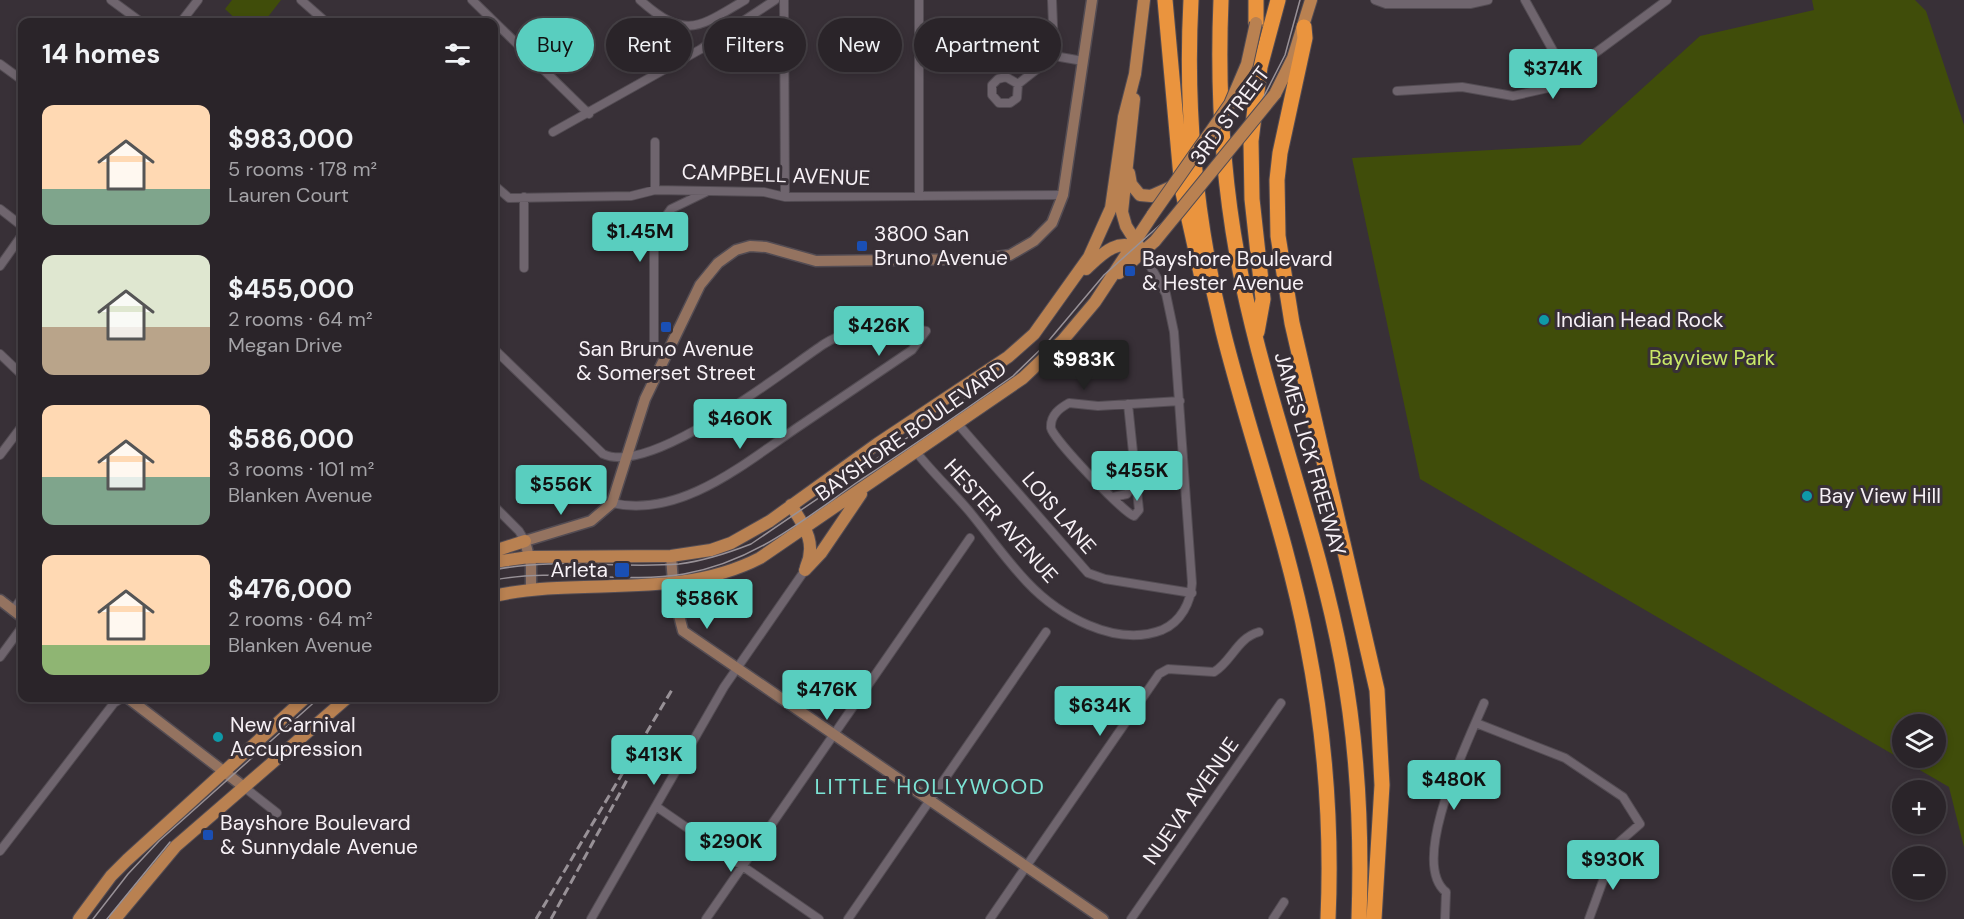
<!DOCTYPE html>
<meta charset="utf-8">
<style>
:root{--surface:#2a2429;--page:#363035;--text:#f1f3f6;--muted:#a5a4a8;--line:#464146;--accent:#59cebf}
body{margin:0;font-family:"DM Sans",sans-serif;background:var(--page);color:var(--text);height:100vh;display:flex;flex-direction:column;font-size:22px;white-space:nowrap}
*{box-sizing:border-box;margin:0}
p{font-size:20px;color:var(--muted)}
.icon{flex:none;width:33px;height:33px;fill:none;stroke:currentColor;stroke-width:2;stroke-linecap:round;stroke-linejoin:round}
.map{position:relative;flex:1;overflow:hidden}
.drawer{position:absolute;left:18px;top:18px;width:480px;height:684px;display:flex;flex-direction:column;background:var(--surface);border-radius:12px;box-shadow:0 3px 9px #0003,0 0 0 2px var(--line)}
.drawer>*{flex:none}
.guide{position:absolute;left:516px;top:18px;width:570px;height:54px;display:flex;gap:12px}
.buttons{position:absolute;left:1892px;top:714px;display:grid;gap:12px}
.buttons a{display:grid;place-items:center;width:54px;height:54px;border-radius:50%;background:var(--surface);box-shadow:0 3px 9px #0003,0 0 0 2px var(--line);font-size:30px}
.price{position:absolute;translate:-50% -51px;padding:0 14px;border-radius:6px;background:var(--accent);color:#111;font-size:20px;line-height:39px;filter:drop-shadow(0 2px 3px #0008)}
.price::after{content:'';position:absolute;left:50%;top:36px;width:18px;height:14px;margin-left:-9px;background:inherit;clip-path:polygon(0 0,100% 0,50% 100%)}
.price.current{background:#222;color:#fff}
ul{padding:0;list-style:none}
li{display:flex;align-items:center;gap:18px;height:150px;padding:0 24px}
li span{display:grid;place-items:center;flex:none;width:168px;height:120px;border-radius:12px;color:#555}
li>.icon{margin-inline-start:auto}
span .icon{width:72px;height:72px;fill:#fffc;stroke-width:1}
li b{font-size:26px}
h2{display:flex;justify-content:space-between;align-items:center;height:72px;padding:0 24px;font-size:26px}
.tag{padding:0 21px;border-radius:27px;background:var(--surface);box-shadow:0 3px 9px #0003,0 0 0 2px var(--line);font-size:21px;line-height:54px}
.tag.current{background:var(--accent);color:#111}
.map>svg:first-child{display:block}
</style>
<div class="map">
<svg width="1964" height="919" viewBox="0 0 1964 919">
<rect width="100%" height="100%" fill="#383037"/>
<!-- green -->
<path fill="#404d0a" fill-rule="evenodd" d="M232,0H281L264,22H239L225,9Z
M1812,0H1915L1926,11L1964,125V847L1949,787L1420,479L1352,158L1580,145L1700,36L1814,10ZM1935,724V758H1902V724Z"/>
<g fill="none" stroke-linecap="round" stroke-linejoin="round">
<!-- street casing -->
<g stroke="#534c53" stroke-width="10">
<path id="street" d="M111,0L141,22
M301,0L326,22
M472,0L589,114
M640,0C686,41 699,27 745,0
M784,0L785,197
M1052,0L1054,49L1060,57L1083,61
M1375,0L1386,4H1470L1488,0
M1525,0L1567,76
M181,22L198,0
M0,64L22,80
M1018,84L1006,77L998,79L992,85V95L999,103H1010L1017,98L1018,84L1056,54
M1397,91L1462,87L1513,96L1548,88L1667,0
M553,132L701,49L775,0
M655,142V190
M494,185L509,198L631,196L655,190L764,192L785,197L1063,195
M919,196V0
M0,209L22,226
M0,266L22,235
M524,268V197
M494,349L603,454C651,477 782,372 824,344C854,325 891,324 926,331L912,350C875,375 838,400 801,425C747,461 682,519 612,503
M0,354L22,375
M667,356L654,347V233L671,209L706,192
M1128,404L1139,510L1134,516C1124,513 1053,439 1051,428C1050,415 1060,408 1069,403L1098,406L1180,401
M958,424L1088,573L1105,579L1192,593
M917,453C933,473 952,491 969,511C988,534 1006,560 1027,582C1058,615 1115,648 1162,630C1181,622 1191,602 1192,583L1174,332L1166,294L1143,253
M0,455L22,426
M1113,497L1127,494L1135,481
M494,506L519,531L525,541
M13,610L22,598
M0,657L22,627
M1476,723L1565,758L1623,797L1640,824L1616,845L1589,919
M244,787L277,813
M657,807L819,919
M0,851L114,703L122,698
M591,919L724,687L805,570
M706,919L970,538
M848,919L1046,632
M990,919L1159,674L1168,669L1214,672C1232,661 1237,638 1259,632
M1131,919L1281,703
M1273,919L1284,902
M1445,919L1446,892C1408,862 1469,739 1484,703"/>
</g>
<!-- secondary casing -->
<g stroke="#534c53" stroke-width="13">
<path id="secondary" d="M671,556L674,596L683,631L1103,919
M531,589V565L525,541L591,521L612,503L645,399L700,285L718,263L736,250L750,246L766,247L816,261L983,259L1010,255L1034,241L1052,223L1063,195L1092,0
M0,600L22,617
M128,698L244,787"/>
</g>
<!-- primary casing -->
<g stroke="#534c53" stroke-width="14">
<path id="primary" d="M1275,94L1293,58L1311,0
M1134,99L1122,212L1126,226L1143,253
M1129,173L1131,184L1140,195L1151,196L1169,188
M1086,269C1101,255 1118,236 1139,250
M1119,273L1155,241
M791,505C804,526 817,542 806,567
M494,551L525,541
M494,562L529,557L671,556L711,550L731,543L770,521L877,444L1008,357L1034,334L1089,257L1111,208L1124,117L1135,74L1144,0
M805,570L821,553L861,494
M494,596C582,576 677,601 760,558L1023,378L1063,340L1095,302L1153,214
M79,919L111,876L127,860L305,698
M115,919L176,846L347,698"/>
</g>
<!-- highway casing -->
<g stroke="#534c53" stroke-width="17">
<path id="highway" d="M1165,0L1182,188L1203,282
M1191,0C1185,111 1196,223 1223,331C1249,435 1287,538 1307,643C1325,734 1332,827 1328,919
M1221,0C1217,95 1223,191 1243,285C1270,412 1318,534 1342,662C1358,747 1362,832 1359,919
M1256,23V0
M1304,27L1305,38L1280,153L1277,180L1278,236L1292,323L1377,690L1382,785L1374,919
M1257,332L1263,299L1252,199L1251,141L1260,67L1278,0"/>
</g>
<!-- street -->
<use href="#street" stroke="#6f656e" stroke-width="8"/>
<!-- secondary -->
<use href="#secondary" stroke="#947360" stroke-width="10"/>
<!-- primary -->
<use href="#primary" stroke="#b98151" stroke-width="12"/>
<!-- highway -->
<use href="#highway" stroke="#ea943e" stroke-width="15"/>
<!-- tram -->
<path stroke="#989197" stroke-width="1.5" d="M494,570C554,557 618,569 679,564C704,561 728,553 751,544L1001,374
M494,580C556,568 622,584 684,574C754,562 803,520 859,481C911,447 962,412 1013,376L1045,345L1104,275L1170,216L1244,126L1258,108L1285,55L1300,0
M93,919L128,874L159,841L319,698
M107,919L170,842"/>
<!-- rail -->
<path stroke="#989197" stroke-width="3" stroke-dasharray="9 4.5" stroke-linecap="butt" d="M536,919L673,688
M551,919L627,780"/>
<!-- primary-bridge casing -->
<g stroke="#534c53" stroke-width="14" stroke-linecap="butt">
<path id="primary-bridge" d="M1153,214L1230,104L1247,64L1256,23
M1155,241L1275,94"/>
</g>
<!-- primary-bridge -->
<use href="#primary-bridge" stroke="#b98151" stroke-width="12"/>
</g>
<!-- markers -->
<g fill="#1a4fb4" stroke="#383037" stroke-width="2">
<rect x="856" y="240" width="12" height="12" rx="3"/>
<rect x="1124" y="265" width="12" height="12" rx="3"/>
<rect x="660" y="321" width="12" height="12" rx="3"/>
<rect x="614" y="562" width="16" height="16" rx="3"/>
<rect x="202" y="829" width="12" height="12" rx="3"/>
</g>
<g fill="#0f9aa8" stroke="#383037" stroke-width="2">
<circle cx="1544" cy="320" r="6"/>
<circle cx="1807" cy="496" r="6"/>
<circle cx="218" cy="737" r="6"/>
</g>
<g text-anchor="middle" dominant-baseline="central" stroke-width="6" stroke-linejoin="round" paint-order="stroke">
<!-- street labels -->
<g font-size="21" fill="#f7f1f6" stroke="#383037">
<text transform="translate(1230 116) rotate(-53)">3RD STREET</text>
<text transform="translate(776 175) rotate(2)">CAMPBELL AVENUE</text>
<text transform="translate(911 431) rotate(-35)">BAYSHORE BOULEVARD</text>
<text transform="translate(1310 454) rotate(74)">JAMES LICK FREEWAY</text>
<text transform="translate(1059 513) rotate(49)">LOIS LANE</text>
<text transform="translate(1001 521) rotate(48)">HESTER AVENUE</text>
<text transform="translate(1191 801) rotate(-55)">NUEVA AVENUE</text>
</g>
<!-- poi labels -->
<g font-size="21" fill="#f7f1f6" stroke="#383037" text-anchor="start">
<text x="874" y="234">3800 San<tspan x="874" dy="24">Bruno Avenue</tspan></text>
<text x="1142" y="259">Bayshore Boulevard<tspan x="1142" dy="24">&amp; Hester Avenue</tspan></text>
<text x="1556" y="320">Indian Head Rock</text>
<text x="666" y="349" text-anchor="middle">San Bruno Avenue<tspan x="666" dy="24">&amp; Somerset Street</tspan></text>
<text x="1819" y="496">Bay View Hill</text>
<text x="608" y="570" text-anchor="end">Arleta</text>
<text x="230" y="725">New Carnival<tspan x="230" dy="24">Accupression</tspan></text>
<text x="220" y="823">Bayshore Boulevard<tspan x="220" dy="24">&amp; Sunnydale Avenue</tspan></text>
</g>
<!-- park labels -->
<g font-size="21" fill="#c9e867" stroke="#383037">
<text x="1712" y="358">Bayview Park</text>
</g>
<!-- neighbourhood labels -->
<g font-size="22" letter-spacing="1.5" fill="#7ce4d5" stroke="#383037">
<text x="930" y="786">LITTLE HOLLYWOOD</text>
</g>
</g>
</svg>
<div class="buttons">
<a><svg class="icon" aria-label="layers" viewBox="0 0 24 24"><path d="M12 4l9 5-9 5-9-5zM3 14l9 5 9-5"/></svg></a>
<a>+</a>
<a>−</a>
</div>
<b class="price" style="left:1553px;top:100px">$374K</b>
<b class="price" style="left:640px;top:263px">$1.45M</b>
<b class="price" style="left:879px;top:357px">$426K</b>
<b class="price current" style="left:1084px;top:391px">$983K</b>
<b class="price" style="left:740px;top:450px">$460K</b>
<b class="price" style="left:1137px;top:502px">$455K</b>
<b class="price" style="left:561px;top:516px">$556K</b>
<b class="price" style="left:707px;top:630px">$586K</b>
<b class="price" style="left:827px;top:721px">$476K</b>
<b class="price" style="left:1100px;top:737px">$634K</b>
<b class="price" style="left:654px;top:786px">$413K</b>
<b class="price" style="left:1454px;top:811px">$480K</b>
<b class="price" style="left:731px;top:873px">$290K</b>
<b class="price" style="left:1613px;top:891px">$930K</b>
<div class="guide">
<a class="tag current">Buy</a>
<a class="tag">Rent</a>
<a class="tag">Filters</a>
<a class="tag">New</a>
<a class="tag">Apartment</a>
</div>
<section class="drawer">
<h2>14 homes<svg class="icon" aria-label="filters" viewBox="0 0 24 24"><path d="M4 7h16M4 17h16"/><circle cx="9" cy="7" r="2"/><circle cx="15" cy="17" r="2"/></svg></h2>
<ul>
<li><span style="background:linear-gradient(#ffd9b3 70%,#7fa58c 0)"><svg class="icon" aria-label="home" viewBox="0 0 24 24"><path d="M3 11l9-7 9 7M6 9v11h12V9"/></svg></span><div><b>$983,000</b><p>5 rooms · 178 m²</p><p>Lauren Court</p></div></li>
<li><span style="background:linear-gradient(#dfe7d0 60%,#b9a48a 0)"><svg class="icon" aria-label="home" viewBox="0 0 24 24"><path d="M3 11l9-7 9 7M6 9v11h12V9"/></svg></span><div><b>$455,000</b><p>2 rooms · 64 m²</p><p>Megan Drive</p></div></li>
<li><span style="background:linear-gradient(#ffd9b3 60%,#7fa58c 0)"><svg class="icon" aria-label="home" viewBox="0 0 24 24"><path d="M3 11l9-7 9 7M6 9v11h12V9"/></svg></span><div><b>$586,000</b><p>3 rooms · 101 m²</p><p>Blanken Avenue</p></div></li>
<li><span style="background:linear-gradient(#ffd9b3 75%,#8fb573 0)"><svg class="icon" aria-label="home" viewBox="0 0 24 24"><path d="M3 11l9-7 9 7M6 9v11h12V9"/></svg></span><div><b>$476,000</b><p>2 rooms · 64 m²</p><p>Blanken Avenue</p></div></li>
</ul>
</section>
</div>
